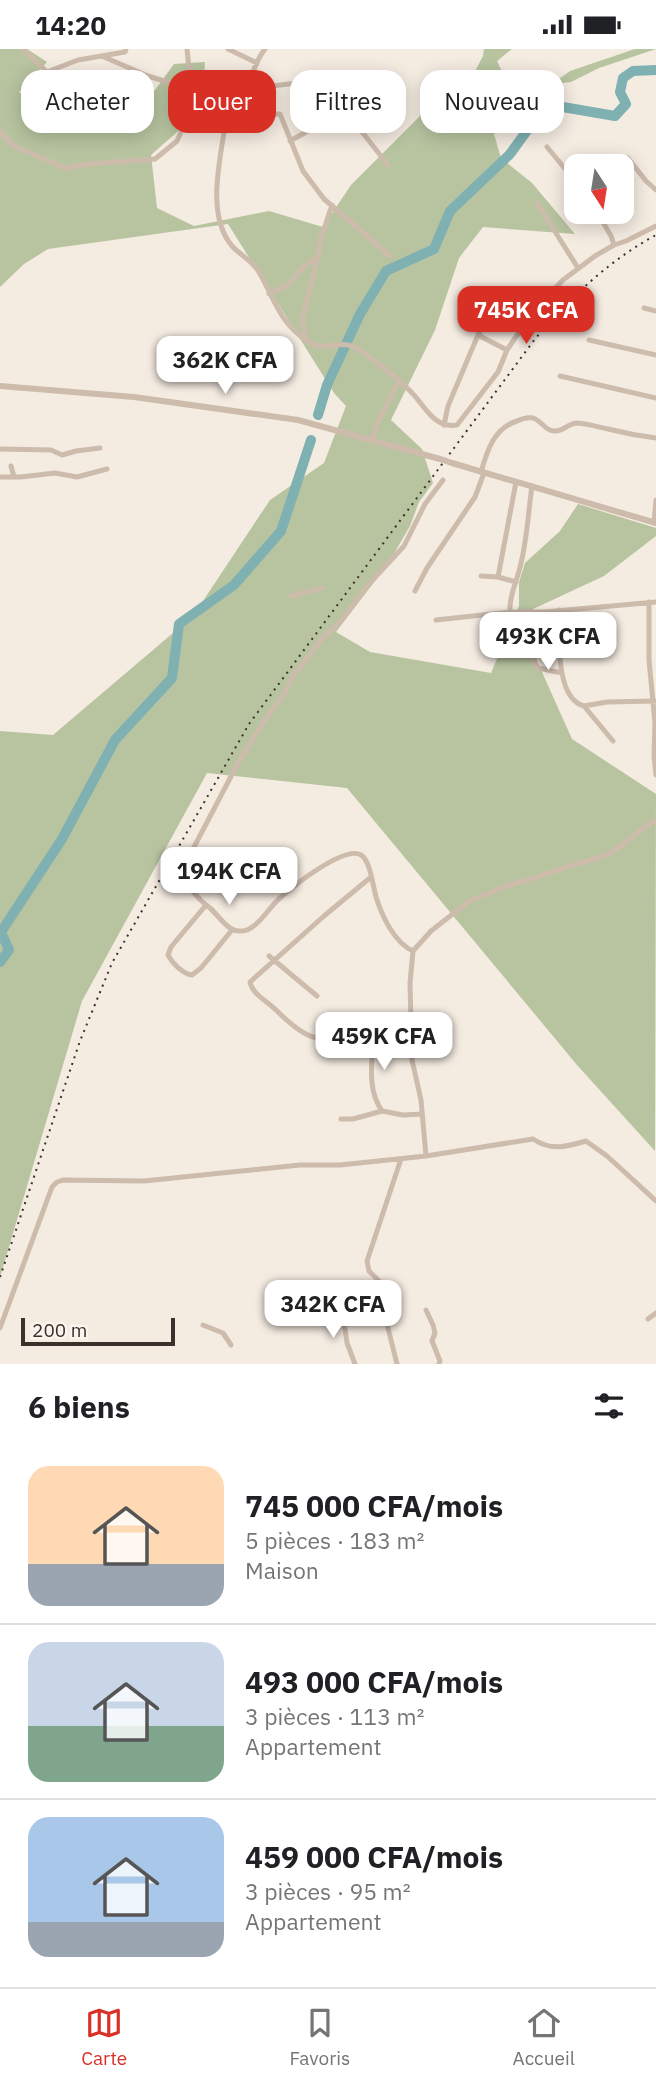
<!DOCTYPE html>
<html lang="fr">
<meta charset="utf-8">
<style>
:root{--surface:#fff;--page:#f6f6f6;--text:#202124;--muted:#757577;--line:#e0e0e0;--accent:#d93025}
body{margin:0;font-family:"IBM Plex Sans",sans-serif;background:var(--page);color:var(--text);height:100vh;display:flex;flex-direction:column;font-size:26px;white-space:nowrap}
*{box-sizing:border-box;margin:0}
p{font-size:23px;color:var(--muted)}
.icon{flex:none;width:38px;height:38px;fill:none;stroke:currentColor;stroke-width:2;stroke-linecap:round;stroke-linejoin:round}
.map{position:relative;height:1315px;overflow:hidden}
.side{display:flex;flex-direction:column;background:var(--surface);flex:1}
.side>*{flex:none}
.banner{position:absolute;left:21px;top:21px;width:614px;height:63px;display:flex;gap:14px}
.needle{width:46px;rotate:168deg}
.tools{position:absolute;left:564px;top:105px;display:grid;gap:14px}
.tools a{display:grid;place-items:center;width:70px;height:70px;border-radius:14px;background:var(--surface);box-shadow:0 4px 18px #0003;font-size:35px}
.scale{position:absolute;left:21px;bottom:18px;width:154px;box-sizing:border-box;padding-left:7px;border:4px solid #3b302b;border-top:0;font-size:19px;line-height:24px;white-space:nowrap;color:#3b302b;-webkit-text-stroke:5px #fbf5ee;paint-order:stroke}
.price{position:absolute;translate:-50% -60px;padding:0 16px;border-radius:14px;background:#fff;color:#222;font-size:23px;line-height:46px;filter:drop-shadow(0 2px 4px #0008)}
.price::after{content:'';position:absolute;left:50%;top:42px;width:21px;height:16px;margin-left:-10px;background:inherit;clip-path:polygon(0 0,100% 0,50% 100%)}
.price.selected{background:var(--accent);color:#fff}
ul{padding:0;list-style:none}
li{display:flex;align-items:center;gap:21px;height:175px;padding:0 28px}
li+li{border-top:2px solid var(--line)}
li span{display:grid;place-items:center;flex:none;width:196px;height:140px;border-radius:21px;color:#555}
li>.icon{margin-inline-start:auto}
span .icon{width:84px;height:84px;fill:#fffc;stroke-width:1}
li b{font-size:30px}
h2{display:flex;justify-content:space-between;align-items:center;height:84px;padding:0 28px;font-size:30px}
.pill{padding:0 24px;border-radius:21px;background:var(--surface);box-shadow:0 4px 18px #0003;font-size:24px;line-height:63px}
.pill.selected{background:var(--accent);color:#fff}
.status{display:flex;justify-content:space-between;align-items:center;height:49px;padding:0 35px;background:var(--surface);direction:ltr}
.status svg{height:19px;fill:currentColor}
.tab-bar{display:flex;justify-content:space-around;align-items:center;height:98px;border-top:2px solid var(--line);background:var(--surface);font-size:19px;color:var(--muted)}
.tab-bar a{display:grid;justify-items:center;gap:4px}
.tab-bar .selected{color:var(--accent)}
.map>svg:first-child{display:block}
</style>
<div class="status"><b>14:20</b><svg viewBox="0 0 49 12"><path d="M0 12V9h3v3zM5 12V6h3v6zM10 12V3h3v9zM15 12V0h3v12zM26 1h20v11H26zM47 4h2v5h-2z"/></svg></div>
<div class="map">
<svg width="656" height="1315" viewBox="0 0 656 1315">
<rect width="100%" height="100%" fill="#f4ebe1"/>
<!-- green -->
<path fill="#b8c4a0" d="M0,0H27L47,13L19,43L34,55L63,23L132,58L144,56L174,15L205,13L202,61L151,106L157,159L194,177L269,162L323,178L351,136L419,68L428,42L470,32L483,7L484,0H512L497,12L516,52L526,54L570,22L635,0H656L599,19L571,33L563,34L494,85L501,109L532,134L575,185L483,178L459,209L435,281L391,371L422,400L433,434L419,453L410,477L388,515L336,583L370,603L491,624L519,557V533L525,514L560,482L578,455L656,479V487L604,527L533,560L537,612L572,690L656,745L655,1102L577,1016L347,739L207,724L82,952L0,1228V682L53,686L193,567L270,451L324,414L346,357L334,344L228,175L48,200L24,215L0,238Z"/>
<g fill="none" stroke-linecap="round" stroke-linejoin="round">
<!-- river -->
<path stroke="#7fb0b2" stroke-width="10" d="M318,366L327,336L360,265L386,222L434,200L450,162L510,105L544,58L557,57L615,67L626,55L620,43L623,29L633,22L656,21
M0,913L9,901L1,883L62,790L115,691L172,629L179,575L234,536L281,482L311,391"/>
<!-- minor -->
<path stroke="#cdbbac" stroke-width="5" d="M23,0L47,23L78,11L125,3L126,0
M187,0L194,70
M228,0L257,14
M104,8L148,27L190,40
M249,36L265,38L320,31L347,26L391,49
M244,59L266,65H280L303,122L324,150L390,207
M0,82L12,96L65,119L89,115L155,110L177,92L183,79L194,70L205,68L214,72L224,83C219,117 207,167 232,197C240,206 252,211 259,223C274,249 279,273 307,292C324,303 331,293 348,296C361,299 374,312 384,319C394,327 404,335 412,344C425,357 434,380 457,376L498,323L507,301L515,289L544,251L563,231L595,207L614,196L626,192L656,177
M224,83C246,75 241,59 247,41C251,28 256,11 265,0
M290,92L342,63L348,65L388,116
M547,98L576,133
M628,109L646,132L656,141
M537,154L578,219
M597,163L611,187L614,196
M269,245L289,235L302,219L318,208
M644,259L656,262
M478,286L507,301
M306,291L302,271L318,208L320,192L332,156
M589,291L656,306
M560,327L656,349
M444,376L448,357L478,286L490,266
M372,391L376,377L399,331
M0,400L51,401L62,406L76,402L100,399
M11,417L14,428
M481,423C487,402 494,379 517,372C521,370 528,368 533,369C542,372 546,383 556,382C563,382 568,375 576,374C586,374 598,378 608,380C624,384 640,387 656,389
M0,428H21L55,424L77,428L107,420
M532,437C528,465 527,492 520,518C517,532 509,547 510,561C512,583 526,601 538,619L562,624
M654,474L656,451
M481,527L498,528L516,533
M498,528L516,433
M415,542L427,519L475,448L484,424
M291,547L322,539
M649,553V611L655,674L654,707L656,726
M559,561C560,586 554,649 584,657L613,692
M436,571L510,563H544L656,553
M485,599C499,604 514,601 529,605
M584,657L607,653L656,652
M371,828L324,867L250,933C253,946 266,951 275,960C298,983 312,994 346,991C355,991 364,986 373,990C372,1014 367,1041 382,1062
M206,856L171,898L168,906C172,914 183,925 192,926L201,919L232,881
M413,902C395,894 383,869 377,851C373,840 371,812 361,806C345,796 291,838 279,850C267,860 256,884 238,882C227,881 218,866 210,859C199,851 184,835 182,821L238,714L262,675L286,642L291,630L322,590L340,573L368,536L404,497L425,455L443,431
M269,907L317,947
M341,1070H353L382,1062L403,1066L422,1065
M426,1107L421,1051L412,1011L410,934L413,902L431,882L468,853L501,839L606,806C625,796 638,781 656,771
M342,1259L347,1294L355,1315
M426,1261L433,1276L435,1284L432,1292L440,1312L439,1315
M648,1270L656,1264
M203,1276L223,1284L231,1296
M0,1279L52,1138L57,1133L63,1131L144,1132L300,1116H340L426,1107L533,1090C551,1102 566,1098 586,1092L607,1107L656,1152
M397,1315L387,1275L383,1236L369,1222L367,1212L401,1110"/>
<!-- tertiary -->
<path stroke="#cdbbac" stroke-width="6" d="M0,337L134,348L298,371L440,410
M452,414L656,474"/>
<!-- rail -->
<path stroke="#3b302b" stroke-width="2" stroke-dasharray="2 5" stroke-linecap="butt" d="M0,1228L80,992L112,914L249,675L535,290C570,249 608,212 656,186"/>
<!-- tertiary-bridge -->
<path stroke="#cdbbac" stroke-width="6" d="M440,410L452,414"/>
</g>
</svg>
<div class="tools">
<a><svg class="needle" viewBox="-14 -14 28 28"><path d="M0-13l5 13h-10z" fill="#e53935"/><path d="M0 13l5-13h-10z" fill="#757577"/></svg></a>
</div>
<div class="scale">200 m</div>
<b class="price selected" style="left:526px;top:297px">745K CFA</b>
<b class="price" style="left:225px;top:347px">362K CFA</b>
<b class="price" style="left:548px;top:623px">493K CFA</b>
<b class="price" style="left:229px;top:858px">194K CFA</b>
<b class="price" style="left:384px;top:1023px">459K CFA</b>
<b class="price" style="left:333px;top:1291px">342K CFA</b>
<div class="banner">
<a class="pill">Acheter</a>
<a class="pill selected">Louer</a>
<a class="pill">Filtres</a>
<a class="pill">Nouveau</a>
</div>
</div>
<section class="side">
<h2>6 biens<svg class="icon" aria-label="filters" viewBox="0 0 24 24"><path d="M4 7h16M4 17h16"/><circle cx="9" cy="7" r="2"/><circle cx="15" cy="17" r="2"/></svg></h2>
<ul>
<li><span style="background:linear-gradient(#ffd9b3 70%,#9aa5b1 0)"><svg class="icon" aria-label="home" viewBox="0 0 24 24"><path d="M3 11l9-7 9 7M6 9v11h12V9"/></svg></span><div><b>745 000 CFA/mois</b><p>5 pièces · 183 m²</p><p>Maison</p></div></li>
<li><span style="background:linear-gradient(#c9d6e8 60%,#7fa58c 0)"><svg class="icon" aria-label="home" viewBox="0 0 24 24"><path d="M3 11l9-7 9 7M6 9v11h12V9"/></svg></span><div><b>493 000 CFA/mois</b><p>3 pièces · 113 m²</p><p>Appartement</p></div></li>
<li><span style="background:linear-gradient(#a9c7e8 75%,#9aa5b1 0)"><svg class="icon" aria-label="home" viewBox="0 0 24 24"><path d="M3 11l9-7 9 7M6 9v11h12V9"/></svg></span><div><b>459 000 CFA/mois</b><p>3 pièces · 95 m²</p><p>Appartement</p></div></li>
</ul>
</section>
<nav class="tab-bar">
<a class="selected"><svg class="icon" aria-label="map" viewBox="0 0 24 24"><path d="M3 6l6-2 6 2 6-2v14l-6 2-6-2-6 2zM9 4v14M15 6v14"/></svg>Carte</a>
<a><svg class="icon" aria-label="saved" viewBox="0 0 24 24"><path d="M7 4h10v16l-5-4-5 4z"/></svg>Favoris</a>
<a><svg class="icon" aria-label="home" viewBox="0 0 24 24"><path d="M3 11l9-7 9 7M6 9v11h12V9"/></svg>Accueil</a>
</nav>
